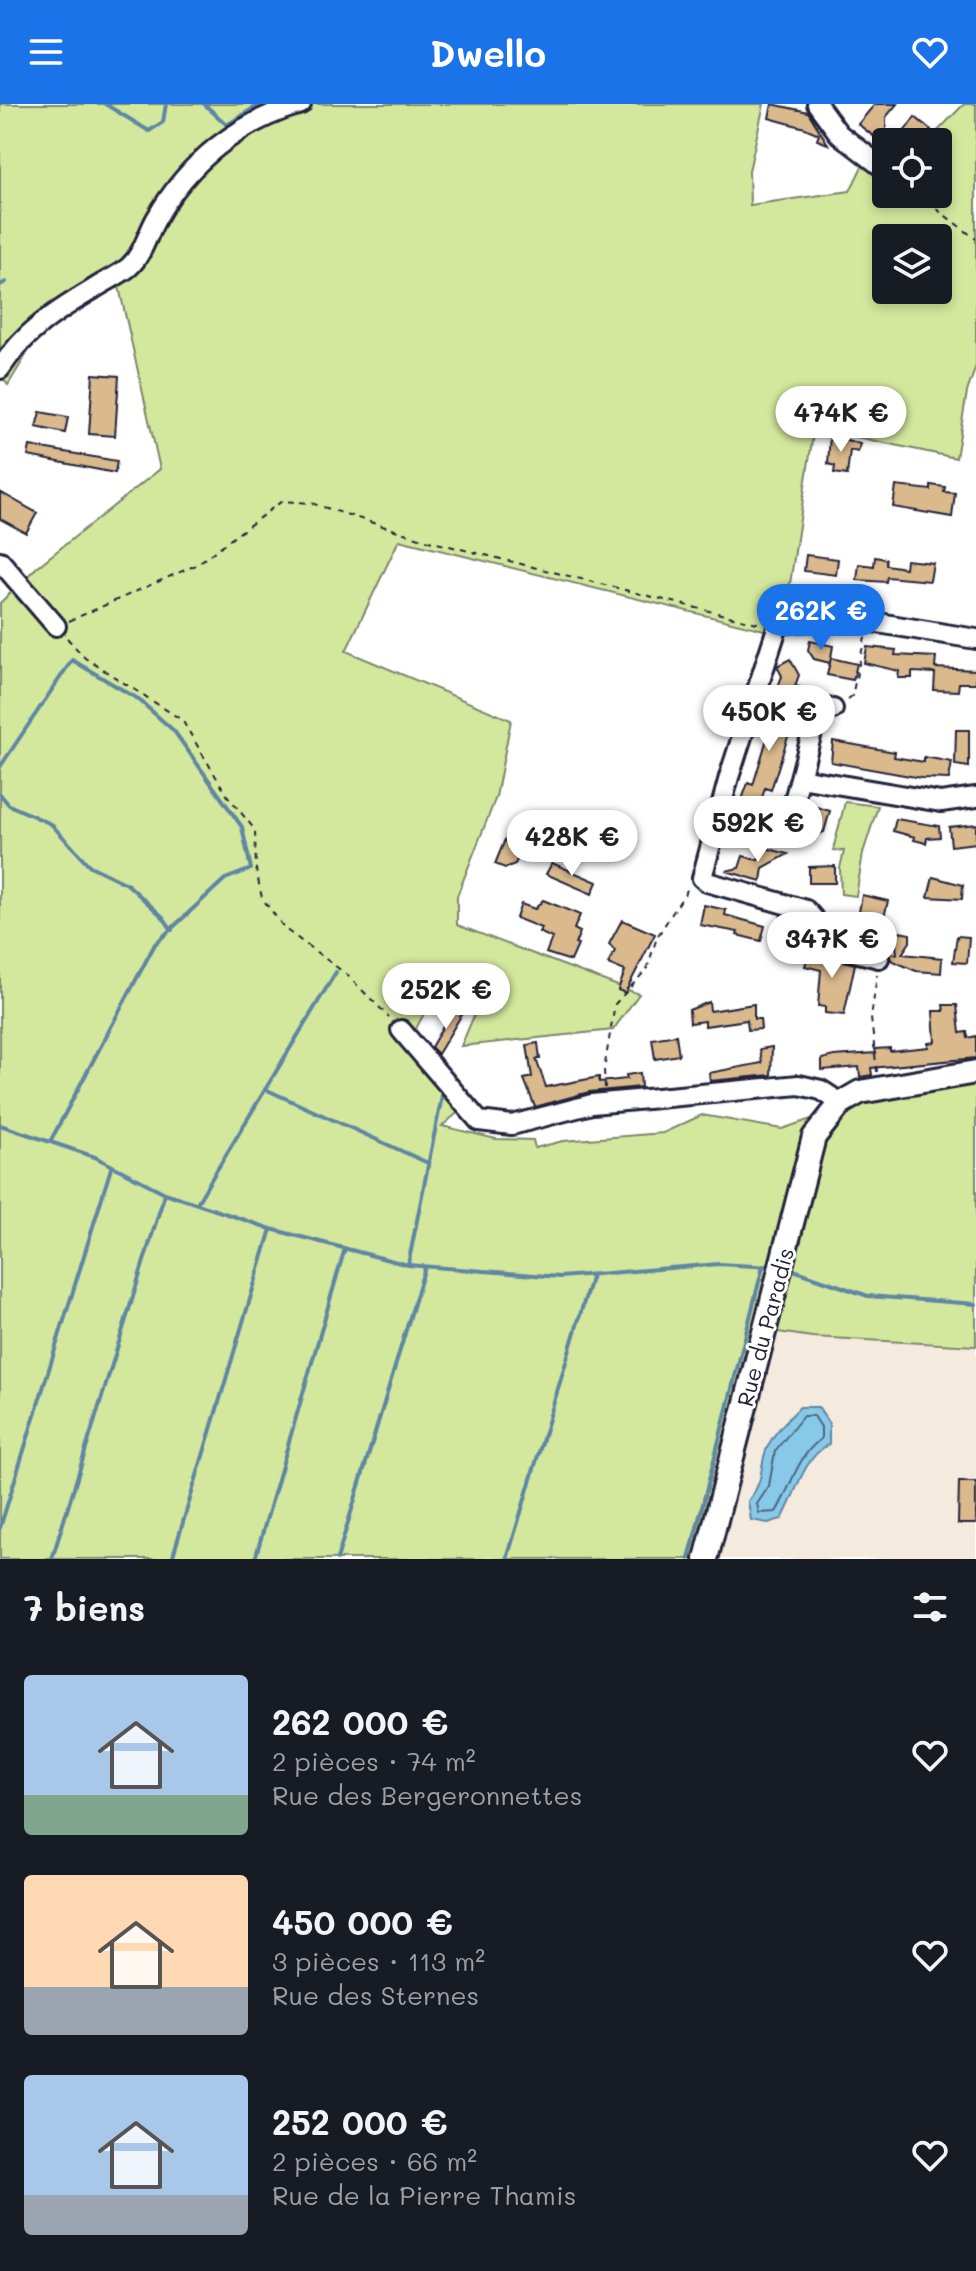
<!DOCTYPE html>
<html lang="fr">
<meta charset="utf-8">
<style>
:root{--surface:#171b24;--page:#242831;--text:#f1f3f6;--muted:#9ea1a6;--accent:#1a73e8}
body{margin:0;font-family:Mali,sans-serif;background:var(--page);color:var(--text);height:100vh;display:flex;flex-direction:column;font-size:30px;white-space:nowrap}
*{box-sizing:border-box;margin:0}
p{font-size:26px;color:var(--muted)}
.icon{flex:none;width:44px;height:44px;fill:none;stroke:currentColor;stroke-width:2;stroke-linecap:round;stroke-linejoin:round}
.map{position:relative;height:1455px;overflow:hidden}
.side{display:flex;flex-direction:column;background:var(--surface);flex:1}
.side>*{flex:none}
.fabs{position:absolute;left:872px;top:24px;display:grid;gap:16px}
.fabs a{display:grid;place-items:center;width:80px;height:80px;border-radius:8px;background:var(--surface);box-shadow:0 4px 12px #0003;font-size:40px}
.price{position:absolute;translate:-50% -68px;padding:0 18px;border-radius:28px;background:#fff;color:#222;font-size:26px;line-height:52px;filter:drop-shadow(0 2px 4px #0008)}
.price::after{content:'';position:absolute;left:50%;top:48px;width:24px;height:18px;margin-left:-12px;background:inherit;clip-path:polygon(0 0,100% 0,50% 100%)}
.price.current{background:var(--accent);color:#fff}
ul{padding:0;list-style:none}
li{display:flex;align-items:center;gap:24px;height:200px;padding:0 24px}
li span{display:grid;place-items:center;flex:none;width:224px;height:160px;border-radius:8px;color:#555}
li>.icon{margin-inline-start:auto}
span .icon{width:96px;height:96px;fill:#fffc;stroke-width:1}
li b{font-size:34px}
h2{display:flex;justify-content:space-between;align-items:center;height:96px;padding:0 24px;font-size:34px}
header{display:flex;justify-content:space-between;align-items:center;height:104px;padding:0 24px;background:var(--accent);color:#fff;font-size:36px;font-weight:800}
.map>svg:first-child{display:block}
</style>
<header><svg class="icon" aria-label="menu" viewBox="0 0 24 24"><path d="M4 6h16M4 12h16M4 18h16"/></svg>Dwello<svg class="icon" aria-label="heart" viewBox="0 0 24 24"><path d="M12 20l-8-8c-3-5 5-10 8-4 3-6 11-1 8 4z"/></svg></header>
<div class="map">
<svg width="976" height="1455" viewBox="0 0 976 1455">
<rect width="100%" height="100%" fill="#fff"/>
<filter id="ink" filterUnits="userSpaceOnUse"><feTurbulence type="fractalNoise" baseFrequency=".0125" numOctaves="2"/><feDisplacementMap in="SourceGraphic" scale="16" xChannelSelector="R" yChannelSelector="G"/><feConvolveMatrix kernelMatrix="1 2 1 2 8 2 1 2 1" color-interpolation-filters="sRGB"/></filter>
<g filter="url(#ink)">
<!-- built -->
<path fill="#f4eadd" d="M751,1224L812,1233L976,1242V1455H694Z"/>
<!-- green -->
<path fill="#d4e89d" stroke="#7b856c" stroke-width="2" fill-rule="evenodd" d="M0,0H764L749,67L750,101L850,87L865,56L886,74V90H938V38H927L964,0H976V262L967,288L956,354L814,324L786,506L768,527L399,436L346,547L511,616L496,693L457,792V821L639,890L613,926L461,942L476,907L438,884L407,941L462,1005L442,1022L496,1035L533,1036L535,1044L563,1037L663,1029L702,1011L782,1025L867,996L976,977V1242L812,1233L751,1224L694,1455H0V499L37,463L160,365L119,183L43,223L8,281L0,271ZM886,134H938V186H886Z
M845,698L878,702L863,749L856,792L841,790L840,764L844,747L833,746Z"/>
<!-- water -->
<path fill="#88c9e9" stroke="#5f86a3" stroke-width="2" d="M800,1303H818L829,1320V1340C801,1356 797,1389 782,1415L768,1419L751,1416L748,1397C766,1374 758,1366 767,1344C774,1328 788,1315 800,1303Z"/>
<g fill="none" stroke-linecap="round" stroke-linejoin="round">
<!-- shore -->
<path stroke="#4b6581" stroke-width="2" d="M803,1312H814L821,1323V1335C796,1353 792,1382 776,1408L759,1409L757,1400L769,1382L775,1347Z"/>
<!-- stream -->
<path stroke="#5f86a3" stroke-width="4" d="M105,0L149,27L163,18L166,0
M204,0L227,21L260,0
M0,181L6,178
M0,663L72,556L138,595L174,627L242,723L251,765L225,775L155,840L51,1036
M0,690L9,701L51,720L90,762L127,780L163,813L172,826
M265,985L428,1059
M0,1021L95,1053L165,1089L271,1125L408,1161L560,1173L719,1160L771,1163
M197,1099L336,868
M408,1161L442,992
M788,1164L868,1192L976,1200
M0,1424L111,1064
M52,1455L165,1089
M172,1455L271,1125
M255,1455L345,1144
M337,1455L425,1163
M507,1455L592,1171
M689,1455L763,1162"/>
</g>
<!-- building -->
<path fill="#dab98d" stroke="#22223b" stroke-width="2" d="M772,0L808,8L828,40L817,36L819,30L805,24L769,14Z
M875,0H897L886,13V27L898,36L915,13L931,26L923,37L918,33L914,38H881L858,20Z
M93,270L119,272L115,332L89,330Z
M40,308L68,313L65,329L36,323Z
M830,331L860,340L858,348L850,346L847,371L834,369L835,362L828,360Z
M30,342L117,357L115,369L28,352Z
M931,381L945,383L944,388L955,389L952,413L893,403L896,382L931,386Z
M0,388L37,409L26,429L0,415Z
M806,451L838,455L836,471L804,467Z
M875,453L886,455V461L905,464L906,456L933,459L930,477L887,473L886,478L857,476L859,460L874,462Z
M810,537L833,542L830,559L814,555L808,546Z
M867,543L896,546L895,551L936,553L935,564L976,566V579H959L958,587L934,586L935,569L912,568V574H898L899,567L864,559Z
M831,554L857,560L853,576L827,571Z
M790,555L799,571L795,582L800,583L799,598L771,686L765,684L757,710L751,708L744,730L736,737L725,734L731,710L736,712L748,679L753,681L774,612L778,613L786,586L778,583L782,572L777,562Z
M956,626H969V663L955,661Z
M833,637L895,648L894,653L924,658V653L952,658L949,675L921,674L831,658Z
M813,702L830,707L824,728L806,735Z
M896,715L939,722L940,733L927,734L926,739L914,736L915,733L893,727Z
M976,720V739L951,742L949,723Z
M506,733L531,743L525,757L518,754L515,760L505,764L495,760Z
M762,743L788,750L763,764L761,777L726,767L739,764L743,752L758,756Z
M552,759L597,778L592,790L546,770Z
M835,762V779H809V763Z
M933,773L963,781L962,795L928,793Z
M862,791L888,797L884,813L859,808Z
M543,796L580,811L574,825L580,828L575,840L578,841L571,857L546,849L552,834L539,828L541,824L516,814L521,800L535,805Z
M704,801L726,806L725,811L765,822L761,837L737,831L738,828L700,821Z
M781,811L799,817L814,833L779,824Z
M622,816L655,830L625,889L618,886L625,867L608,860L615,847L609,840Z
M873,823L910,830V838L902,850L942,854L941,869L916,867L891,856L889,849L897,850L896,841L869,837Z
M957,832L969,833L967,859L953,858Z
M811,842L825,846L835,855L855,860L844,911L825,909V903L818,902L821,866L805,862Z
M709,898L710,907L754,900V915H760L761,925L748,926L747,916L705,922V917L690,919L689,906Z
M943,901H957L960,929L967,928L968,934L976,932V954L871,964L872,971L860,973L859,963L822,966V955L834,952L876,949L875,945L890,944V947L928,943V939L935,938L933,907H944Z
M453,905L462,910L438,950L431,943Z
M676,931L679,951L655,955L652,935Z
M538,939L540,955H536L546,983L599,973V978L627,975L626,971L640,969L641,983L589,988L535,1003L524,975L532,973L527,941Z
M772,943L771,971L710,977L709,969L762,959L760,945Z
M959,1378H976V1420H958Z"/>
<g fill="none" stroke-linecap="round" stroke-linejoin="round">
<!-- minor casing -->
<g stroke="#22223b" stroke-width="24">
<path id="minor" d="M817,0L839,30L886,66
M0,265C24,228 55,208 92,186C103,178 118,172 129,163C143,150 147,131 156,115C188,58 238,18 301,0
M0,457L56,522
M800,674L819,602L833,605
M785,730L800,674L941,698L976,693
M879,854L839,844L806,806L707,778L702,774L729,673L777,524L785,519L848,514L976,535
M401,926L479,1017L512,1021L592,1000L799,981L821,986L841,999"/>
</g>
<!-- major casing -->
<g stroke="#22223b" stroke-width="28">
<path id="major" d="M706,1455L814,1033L841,999L860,988L976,968"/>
</g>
<!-- path -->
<path stroke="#22223b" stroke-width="2" stroke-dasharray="6 6" stroke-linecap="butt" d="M917,90L976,135
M69,517L196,461L282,397L311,399L429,437L761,520
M67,534L85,554L182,616L227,691L255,726L256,766L262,794L285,825L346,870L389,913
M848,595L852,592L865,533
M877,968L871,914L877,871
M605,984L604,966L615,900L647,865L657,833L689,783"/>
<!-- minor -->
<use href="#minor" stroke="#fff" stroke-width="18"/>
<!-- major -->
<use href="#major" stroke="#fff" stroke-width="22"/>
</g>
</g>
<g text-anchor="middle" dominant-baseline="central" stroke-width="6" stroke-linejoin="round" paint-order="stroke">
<!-- street labels -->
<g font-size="22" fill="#22223b" stroke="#fff">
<text transform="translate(765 1223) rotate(-75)">Rue du Paradis</text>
</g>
</g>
</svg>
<div class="fabs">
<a><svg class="icon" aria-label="locate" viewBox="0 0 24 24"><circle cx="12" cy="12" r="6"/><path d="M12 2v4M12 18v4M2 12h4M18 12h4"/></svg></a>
<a><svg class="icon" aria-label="layers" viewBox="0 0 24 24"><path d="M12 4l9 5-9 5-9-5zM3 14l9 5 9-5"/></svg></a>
</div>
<b class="price" style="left:841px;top:350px">474K €</b>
<b class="price current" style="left:821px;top:548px">262K €</b>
<b class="price" style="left:769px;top:649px">450K €</b>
<b class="price" style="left:758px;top:760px">592K €</b>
<b class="price" style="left:572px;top:774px">428K €</b>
<b class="price" style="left:832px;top:876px">347K €</b>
<b class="price" style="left:446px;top:927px">252K €</b>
</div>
<section class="side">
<h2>7 biens<svg class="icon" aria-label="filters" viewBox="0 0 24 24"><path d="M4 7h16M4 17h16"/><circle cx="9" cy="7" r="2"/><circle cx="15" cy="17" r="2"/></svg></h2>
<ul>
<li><span style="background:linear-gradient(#a9c7e8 75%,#7fa58c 0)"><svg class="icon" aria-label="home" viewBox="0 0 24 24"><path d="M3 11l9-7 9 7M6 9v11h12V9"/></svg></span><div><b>262 000 €</b><p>2 pièces · 74 m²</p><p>Rue des Bergeronnettes</p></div><svg class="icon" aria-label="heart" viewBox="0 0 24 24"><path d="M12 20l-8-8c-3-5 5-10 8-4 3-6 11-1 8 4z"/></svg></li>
<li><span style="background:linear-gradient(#ffd9b3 70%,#9aa5b1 0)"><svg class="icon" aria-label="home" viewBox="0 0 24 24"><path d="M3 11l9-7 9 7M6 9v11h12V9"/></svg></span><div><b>450 000 €</b><p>3 pièces · 113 m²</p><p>Rue des Sternes</p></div><svg class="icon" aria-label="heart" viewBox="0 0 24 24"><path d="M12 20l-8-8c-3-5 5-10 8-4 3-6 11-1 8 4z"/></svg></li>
<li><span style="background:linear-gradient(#a9c7e8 75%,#9aa5b1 0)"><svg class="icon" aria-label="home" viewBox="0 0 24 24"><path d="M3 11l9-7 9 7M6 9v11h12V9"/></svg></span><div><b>252 000 €</b><p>2 pièces · 66 m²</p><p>Rue de la Pierre Thamis</p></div><svg class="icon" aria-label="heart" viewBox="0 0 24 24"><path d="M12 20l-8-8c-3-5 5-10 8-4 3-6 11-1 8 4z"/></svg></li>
</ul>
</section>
